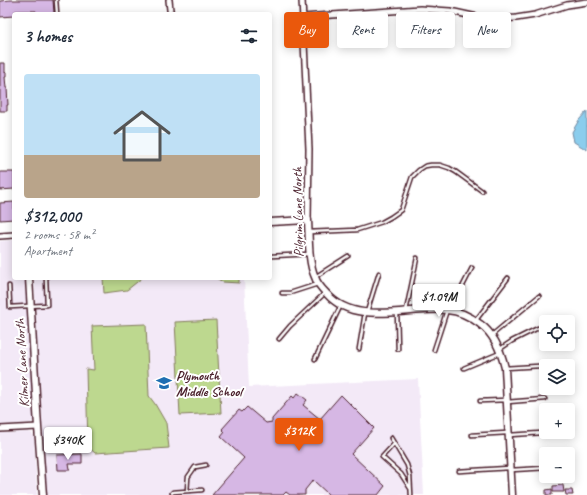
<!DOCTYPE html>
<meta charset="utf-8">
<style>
:root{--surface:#fff;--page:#f6f6f7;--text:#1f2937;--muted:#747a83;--line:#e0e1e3;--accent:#ea580c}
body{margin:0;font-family:Caveat,sans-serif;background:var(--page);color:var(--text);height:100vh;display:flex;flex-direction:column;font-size:15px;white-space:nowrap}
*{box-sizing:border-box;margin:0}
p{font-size:13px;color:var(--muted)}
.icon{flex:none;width:22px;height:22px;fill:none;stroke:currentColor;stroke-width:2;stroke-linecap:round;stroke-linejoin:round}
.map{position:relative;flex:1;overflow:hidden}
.side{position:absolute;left:12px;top:12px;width:260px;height:268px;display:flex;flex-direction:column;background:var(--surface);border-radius:4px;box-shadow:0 2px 10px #0003}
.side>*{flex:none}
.hud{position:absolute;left:284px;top:12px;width:243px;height:36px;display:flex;gap:8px}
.buttons{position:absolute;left:539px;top:315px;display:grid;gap:8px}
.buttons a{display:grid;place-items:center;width:36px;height:36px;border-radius:4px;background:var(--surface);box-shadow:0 2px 10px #0003;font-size:20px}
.price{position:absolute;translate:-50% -34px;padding:0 9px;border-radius:4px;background:#fff;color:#222;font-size:13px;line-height:26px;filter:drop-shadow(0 1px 2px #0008)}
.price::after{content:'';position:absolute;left:50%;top:24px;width:12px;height:9px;margin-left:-6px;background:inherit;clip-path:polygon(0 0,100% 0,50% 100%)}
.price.on{background:var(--accent);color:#fff}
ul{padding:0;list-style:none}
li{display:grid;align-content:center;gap:8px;height:212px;padding:0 12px}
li+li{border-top:1px solid var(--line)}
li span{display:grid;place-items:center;height:124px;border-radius:4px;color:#555}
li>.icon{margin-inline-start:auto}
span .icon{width:72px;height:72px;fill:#fffc;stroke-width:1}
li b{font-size:17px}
h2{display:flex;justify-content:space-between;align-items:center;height:48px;padding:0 12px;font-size:17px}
.chip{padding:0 14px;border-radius:4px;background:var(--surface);box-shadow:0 2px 10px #0003;font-size:14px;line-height:36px}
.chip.on{background:var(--accent);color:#fff}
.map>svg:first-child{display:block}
</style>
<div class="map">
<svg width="587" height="495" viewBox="0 0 587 495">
<rect width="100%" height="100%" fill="#fff"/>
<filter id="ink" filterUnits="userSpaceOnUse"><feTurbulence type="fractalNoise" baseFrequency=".025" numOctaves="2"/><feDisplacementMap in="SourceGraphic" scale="8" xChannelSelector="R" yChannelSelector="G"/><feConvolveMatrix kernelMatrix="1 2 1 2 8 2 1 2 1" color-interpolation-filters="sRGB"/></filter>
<g filter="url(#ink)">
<!-- built -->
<path fill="#f3e9f7" d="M14,240V278H25L34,420L32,422L30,423L0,425V241Z
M34,278H244L249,387L418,379L424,495H46Z
M28,432L32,433L34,436L37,495H0V433Z"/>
<!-- green -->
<path fill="#bdd88f" stroke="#847c5d" d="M103,278H142L127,290L104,293Z
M216,278H239V283L223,282Z
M216,320L221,413L180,415L175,322Z
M146,324L149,396L155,404L166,423L169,448L95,453L88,447L86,369L94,370L92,326Z"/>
<!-- water -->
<path fill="#8bcded" stroke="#71879f" d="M587,111V150L574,142L572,132L579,120Z"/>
<!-- building -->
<path fill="#d6b7e4" stroke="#4a1f2b" d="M10,0H53L54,13H53V14H36V11H15V14H14V16L0,17V1Z
M0,63H5V73L6,72V77H5L6,88H7L8,105H7V111H0Z
M0,172H14V189L0,190Z
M14,202V219L0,220V203Z
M298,393L307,400L303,405L320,419L341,395L374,428L351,454L385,486L378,495H329L313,480L305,490V495H290L286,492L283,495H212L244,458L221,437L225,432L222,429L239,410L242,412L247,407L266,423L272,422V419L292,396L294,398Z
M82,454V464H69L70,470H58L57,455Z
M563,485L564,492H553V486Z
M552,489V495H546V490Z
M565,490H572L573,495H566Z"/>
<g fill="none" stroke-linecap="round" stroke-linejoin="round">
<!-- service casing -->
<g stroke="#4a1f2b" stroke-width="5.5">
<path id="service" d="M56,0L57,14
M309,232L357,230L382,222L391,217L401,210L412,177L419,170L425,166L431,165H440L449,168L456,172L482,191
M272,256L310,254
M315,277L348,256
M9,286L10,307L47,305L46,278
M282,293H290L318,284
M451,310L454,303L472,268
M406,311L417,258
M367,312L379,273
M397,312L398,349
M476,320L508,278
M492,335L539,296
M279,339L290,326L325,293
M359,349L365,313
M500,349L512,341L538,328
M434,350L447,310
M315,359L341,305
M464,368L500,353
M505,368L556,365
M480,401L506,400
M507,402L545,399
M472,435L507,433
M509,435L559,432
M391,438L407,465L410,476L411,495
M394,444L382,457L401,474L410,488
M511,470L546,468
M459,471L509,468
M187,491L188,477L195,467L206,465
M172,493L173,492L202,490"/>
</g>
<!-- minor casing -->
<g stroke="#4a1f2b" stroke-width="8">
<path id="minor" d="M169,0L170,10L171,14
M302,0L309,149L308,220
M303,17L420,9L450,11L482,18L499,19L516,18L535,15L567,5L587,2
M0,236L14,235
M0,429L38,427"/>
</g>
<!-- tertiary casing -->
<g stroke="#4a1f2b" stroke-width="9">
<path id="tertiary" d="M270,222L308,220C309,237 308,262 315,277C317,284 322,289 327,294C356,327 409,306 447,310C459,311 470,316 480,324C494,334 501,351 505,368L512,495
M29,278L38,427L43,495"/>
</g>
<!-- service -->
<use href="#service" stroke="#fff" stroke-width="2.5"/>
<!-- minor -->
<use href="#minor" stroke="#fff" stroke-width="5"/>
<!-- tertiary -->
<use href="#tertiary" stroke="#fff" stroke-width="6"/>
</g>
</g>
<!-- icons -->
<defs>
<g id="school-bare" transform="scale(1.2)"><path d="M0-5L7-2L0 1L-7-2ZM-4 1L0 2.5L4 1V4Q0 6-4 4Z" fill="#1f6fb2" stroke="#fff" stroke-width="2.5" paint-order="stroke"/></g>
</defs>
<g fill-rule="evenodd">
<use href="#school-bare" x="164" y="383"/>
</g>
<g text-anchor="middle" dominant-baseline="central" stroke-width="4" stroke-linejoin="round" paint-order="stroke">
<!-- street labels -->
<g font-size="14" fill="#4a1f2b" stroke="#fff">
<text transform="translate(298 212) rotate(-91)">Pilgrim Lane North</text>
<text transform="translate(22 363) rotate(-93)">Kilmer Lane North</text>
</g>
<!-- poi labels -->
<g font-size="14" font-weight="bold" fill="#4a1f2b" stroke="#fff" text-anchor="start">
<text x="176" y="375">Plymouth<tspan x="176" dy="16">Middle School</tspan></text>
</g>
</g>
</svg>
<div class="buttons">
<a><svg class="icon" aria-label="locate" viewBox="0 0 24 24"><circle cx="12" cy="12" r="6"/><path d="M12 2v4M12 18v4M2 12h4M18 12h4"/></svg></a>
<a><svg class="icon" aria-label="layers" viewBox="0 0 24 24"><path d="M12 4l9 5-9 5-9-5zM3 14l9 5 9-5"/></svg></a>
<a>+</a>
<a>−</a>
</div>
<b class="price" style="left:439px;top:318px">$1.09M</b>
<b class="price on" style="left:299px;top:452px">$312K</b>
<b class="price" style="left:68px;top:461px">$340K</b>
<div class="hud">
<a class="chip on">Buy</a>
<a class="chip">Rent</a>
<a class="chip">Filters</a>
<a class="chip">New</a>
</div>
<section class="side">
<h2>3 homes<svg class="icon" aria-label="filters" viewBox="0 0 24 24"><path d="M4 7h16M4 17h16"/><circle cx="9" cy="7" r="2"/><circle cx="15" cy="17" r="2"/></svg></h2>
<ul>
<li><span style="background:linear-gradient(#bfe0f5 65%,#b9a48a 0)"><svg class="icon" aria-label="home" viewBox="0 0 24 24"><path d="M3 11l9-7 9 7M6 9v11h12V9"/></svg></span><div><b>$312,000</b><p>2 rooms · 58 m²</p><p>Apartment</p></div></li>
</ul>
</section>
</div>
